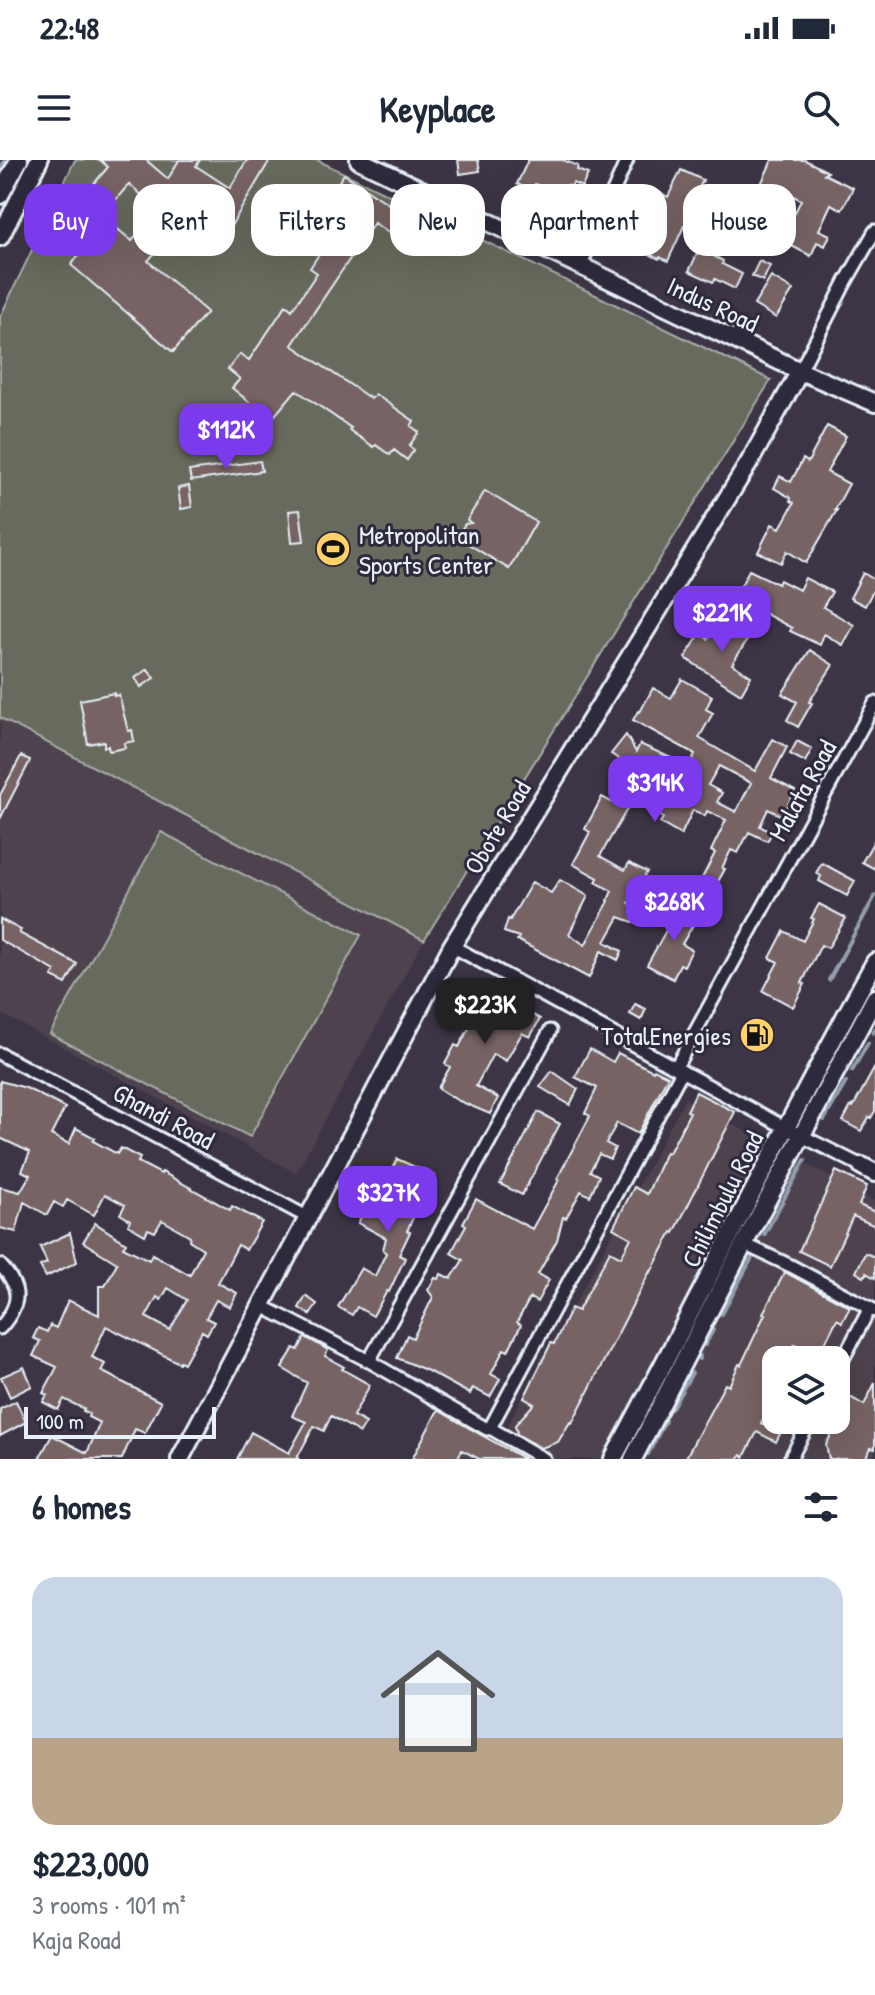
<!DOCTYPE html>
<meta charset="utf-8">
<style>
:root{--surface:#fff;--page:#f6f6f7;--text:#1f2937;--muted:#747a83;--line:#e0e1e3;--accent:#7c3aed}
body{margin:0;font-family:"Patrick Hand",sans-serif;background:var(--page);color:var(--text);height:100vh;display:flex;flex-direction:column;font-size:30px;white-space:nowrap}
*{box-sizing:border-box;margin:0}
p{font-size:26px;color:var(--muted)}
.icon{flex:none;width:44px;height:44px;fill:none;stroke:currentColor;stroke-width:2;stroke-linecap:round;stroke-linejoin:round}
.map{position:relative;height:1299px;overflow:hidden}
.panel{display:flex;flex-direction:column;background:var(--surface);flex:1}
.panel>*{flex:none}
.hud{position:absolute;left:24px;top:24px;width:828px;height:72px;display:flex;gap:16px}
.tools{position:absolute;left:762px;top:1186px;display:grid;gap:16px}
.tools a{display:grid;place-items:center;width:88px;height:88px;border-radius:16px;background:var(--surface);box-shadow:0 8px 32px #0002;font-size:40px}
.scale{position:absolute;left:24px;bottom:20px;width:192px;box-sizing:border-box;padding-left:8px;border:4px solid #e8f1f8;border-top:0;font-size:22px;line-height:28px;white-space:nowrap;color:#e8f1f8;-webkit-text-stroke:6px #2f2a3d;paint-order:stroke}
.price{position:absolute;translate:-50% -68px;padding:0 18px;border-radius:16px;background:var(--accent);color:#fff;font-size:26px;line-height:52px;filter:drop-shadow(0 2px 4px #0008)}
.price::after{content:'';position:absolute;left:50%;top:48px;width:24px;height:18px;margin-left:-12px;background:inherit;clip-path:polygon(0 0,100% 0,50% 100%)}
.price.current{background:#222;color:#fff}
ul{padding:0;list-style:none}
li{display:grid;align-content:center;gap:16px;height:424px;padding:0 32px}
li+li{border-top:2px solid var(--line)}
li span{display:grid;place-items:center;height:248px;border-radius:24px;color:#555}
li>.icon{margin-inline-start:auto}
span .icon{width:144px;height:144px;fill:#fffc;stroke-width:1}
li b{font-size:34px}
h2{display:flex;justify-content:space-between;align-items:center;height:96px;padding:0 32px;font-size:34px}
.pill{padding:0 28px;border-radius:24px;background:var(--surface);box-shadow:0 8px 32px #0002;font-size:28px;line-height:72px}
.pill.current{background:var(--accent);color:#fff}
.status{display:flex;justify-content:space-between;align-items:center;height:56px;padding:0 40px;background:var(--surface);direction:ltr}
.status svg{height:22px;fill:currentColor}
header{display:flex;justify-content:space-between;align-items:center;height:104px;padding:0 32px;background:var(--surface);font-size:36px;font-weight:800}
.map>svg:first-child{display:block}
</style>
<div class="status"><b>22:48</b><svg viewBox="0 0 49 12"><path d="M0 12V9h3v3zM5 12V6h3v6zM10 12V3h3v9zM15 12V0h3v12zM26 1h20v11H26zM47 4h2v5h-2z"/></svg></div>
<header><svg class="icon" aria-label="menu" viewBox="0 0 24 24"><path d="M4 6h16M4 12h16M4 18h16"/></svg>Keyplace<svg class="icon" aria-label="search" viewBox="0 0 24 24"><circle cx="10" cy="10" r="6"/><path d="M15 15l6 6"/></svg></header>
<div class="map">
<svg width="875" height="1299" viewBox="0 0 875 1299">
<rect width="100%" height="100%" fill="#3d3545"/>
<filter id="ink" filterUnits="userSpaceOnUse"><feTurbulence type="fractalNoise" baseFrequency=".0125" numOctaves="2"/><feDisplacementMap in="SourceGraphic" scale="16" xChannelSelector="R" yChannelSelector="G"/><feConvolveMatrix kernelMatrix="1 2 1 2 8 2 1 2 1" color-interpolation-filters="sRGB"/></filter>
<g filter="url(#ink)">
<!-- built -->
<path fill="#4e434e" fill-rule="evenodd" d="M0,558L424,780L296,1013L0,853Z
M685,939L875,1041V1299H412L437,1251L498,1284L551,1183L557,1177ZM776,1200H836V1260H776Z"/>
<!-- green -->
<path fill="#676b5d" stroke="#a8aeaa" stroke-width="2" d="M75,0H317L771,220L424,780L0,558V157Z
M161,672L361,775L250,977L50,874Z"/>
<g fill="none" stroke-linecap="round" stroke-linejoin="round">
<!-- stream -->
<path stroke="#939eaf" stroke-width="4" d="M0,9L5,0
M829,820L875,736
M873,873L875,869
M852,911L868,883
M824,960L846,922
M764,1075L805,1000
M722,1154L755,1092
M705,1185L713,1170
M699,1199L700,1196
M671,1249L692,1213
M648,1294L665,1261"/>
</g>
<!-- building -->
<path fill="#776364" stroke="#e8f1f8" stroke-width="2" fill-rule="evenodd" d="M100,0H146L168,19L179,0H200L196,6L230,28L247,0H270L228,71L214,88L182,60L148,101L207,152L173,192L71,105L92,80L66,57L108,7ZM129,24L158,49L132,81L102,56Z
M458,0H478L480,11L460,14Z
M528,0H563L578,6L577,10L588,14L582,27L573,23L571,27L567,25L563,35L535,24L532,31L517,24Z
M772,0H805L828,12L824,14L853,28L842,50L831,44L819,70L830,75L825,86L817,82L811,96L782,81L787,73L738,48L752,44ZM782,30L801,40L791,61L772,51Z
M681,10L703,20L690,48L708,57L734,49L738,64L722,69L710,94L723,101L722,104L742,114L735,129L715,119L713,122L689,111L705,77L684,66L668,101L660,97L659,99L649,94V89L635,82L650,50L642,46L651,28L668,37Z
M344,14L405,55L392,75L374,63L292,185L371,239L375,234L414,261L411,266L419,272L409,286L414,290L407,300L394,290L390,295L376,285L374,287L349,270L351,268L296,230L271,260L232,228L240,219L228,209L240,194L249,200L286,145L292,150L317,113L310,108L323,88L328,91L355,50L331,33Z
M759,101L770,106L763,121L752,116Z
M771,117L793,130L776,158L754,145Z
M827,266L846,276L827,312L849,324L835,350H837L806,403L787,391L781,403L758,392L772,364L780,368L794,343L790,341L791,338L774,328L780,316L791,322L803,299L808,302Z
M260,301L262,311L191,321L189,311Z
M189,326L192,347L181,349L178,328Z
M485,331L536,362L509,409L457,377L465,364L471,363L467,360Z
M300,350L304,381L292,382L289,351Z
M749,410L778,424L780,420L799,430L805,418L832,432L823,447L854,465L843,485L824,474L820,485L790,471L792,468L745,443L749,436L738,431Z
M863,413L875,420V427L865,446L850,438Z
M723,456L751,474L732,504L751,516L741,534L685,498L700,474L708,479Z
M810,490L833,505L809,542L812,543L798,567L787,560L797,542L782,534Z
M148,509L154,518L141,527L135,518Z
M682,519L712,536L706,549L713,553L699,578L755,611L773,579L787,587L771,618L795,631L782,656L768,649L760,666L772,673L767,681L749,672L738,693L731,690L722,708L725,709L711,734L698,726L715,693L711,691L726,660L707,651L705,656L693,650L681,675L660,663L663,658L633,639L600,696L625,710L629,703L647,712L629,743L639,749L633,762L619,757L605,782L622,791L618,800L601,791L589,818L517,780L519,777L504,772L508,759L510,760L532,722L551,733L560,720L588,736L569,774L585,785L609,741L608,740L612,731L596,722L598,718L573,704L590,672L585,669L602,637L613,643L633,608L611,594L626,575L636,592L640,584L689,606L695,594L633,560L638,551L640,552L653,528L671,538ZM719,606L751,623L736,652L717,642L722,633L708,625Z
M114,533V536L119,535L128,571L132,570L134,581L124,583L125,588L109,591L108,586L104,587V581L88,584L80,540Z
M797,581L812,589L805,602L790,594Z
M21,596L30,600L28,605L0,659V635Z
M875,679V709L862,702Z
M822,703L855,721L847,736L819,721L821,716L816,713Z
M681,743L700,753L682,784L692,790L684,806L680,804L673,819L647,805Z
M819,744L846,758L828,788L821,785L802,823L805,824L793,847L763,831L778,802L770,798L784,771L803,781L814,759L811,758Z
M0,759L21,770L19,773L77,804L66,824L52,817L55,811L0,780Z
M478,824L486,830L488,827L522,844L520,848L540,859L530,877L522,873L506,901L493,894L476,926L498,938L490,954L457,940L438,928L450,907L445,904L455,885L459,887L477,853L475,852L481,840L472,834Z
M635,844L646,849L641,860L630,854Z
M590,889L613,902L618,893L653,911L654,909L668,916L638,974L617,963L606,983L615,988L610,999L599,994L590,1011L599,1016L590,1036L581,1031L566,1058L563,1057L557,1080L538,1114L549,1120L537,1142L530,1138L517,1162L521,1165L508,1191L504,1189L491,1214L500,1219L490,1237L473,1228L470,1234L428,1211L397,1198L407,1175L413,1178L433,1137L428,1130L435,1118L439,1119L441,1114L451,1119L463,1100L451,1093L466,1065L463,1063L476,1039L532,1069L559,1020L557,1019L590,956L585,953L597,928L575,917Z
M875,907V951L871,958L869,957L861,971L843,961L851,946L853,947Z
M552,911L578,929L570,945L540,927Z
M0,921L26,928L65,948L51,975L69,984L76,968L95,978L93,981L117,994L121,988L140,998L138,1002L161,1014L162,1012L230,1050L232,1046L262,1062L246,1090L238,1085L218,1123L237,1133L230,1147L216,1140L206,1158L214,1162L207,1174L202,1171L184,1203L180,1201L179,1203L106,1166L92,1197L105,1204L101,1211L161,1242L145,1273L135,1269L122,1299H39L52,1275L87,1293L100,1263L88,1257L89,1254L83,1251L84,1249L64,1239L58,1250L43,1242L47,1235L43,1233L57,1207L33,1196L40,1181L33,1178L38,1168L47,1172L50,1165L56,1168L68,1140L99,1155V1126H105L117,1103L83,1082L95,1063L126,1083L123,1087L149,1100L152,1094L190,1115L203,1089L189,1080L190,1076L162,1060L155,1072L148,1069L145,1075L128,1065L130,1060L120,1054L125,1045L105,1034L94,1055L67,1040L63,1047L54,1042L47,1055L24,1042L16,1072L0,1068V1027L20,1032L30,1015L22,1011L30,992L0,978ZM168,1128L187,1140L170,1170L146,1157L157,1137L161,1140Z
M696,932L735,952L674,1073L672,1072L651,1112L650,1111L572,1263L570,1262L558,1282L541,1288L517,1274L515,1265L534,1244L524,1238L551,1183L554,1184L571,1148L578,1151L610,1091L621,1097L631,1078L613,1068L634,1027L647,1034L666,992L669,993L690,952L687,951Z
M538,952L560,964L522,1035L500,1024Z
M397,999L435,1016L428,1033L425,1031L407,1071L410,1072L399,1095L405,1098L389,1132L387,1131L373,1156L357,1147L352,1155L338,1147L361,1108L375,1116L386,1093L383,1090L386,1078L358,1063L365,1049L371,1052Z
M836,1011L867,1026L859,1045L875,1052V1066L853,1056L830,1106L799,1091Z
M70,1073L77,1102L46,1117L40,1106L47,1103L40,1087Z
M865,1093L875,1097V1118L866,1113L864,1117L856,1112Z
M785,1112L850,1147L842,1162L837,1159L825,1183L830,1186L824,1198L795,1184L785,1200H776V1235L761,1263L780,1274L776,1282L757,1272L744,1297L741,1295L738,1299H685L725,1224L729,1226L739,1204L741,1205L765,1154L763,1153Z
M306,1136L317,1144L310,1155L299,1148Z
M305,1177L328,1190L325,1196L344,1207L342,1209L370,1225L353,1256L366,1263L360,1273L331,1256L324,1271L314,1266L297,1298L299,1299H237L251,1272L289,1293L306,1262L292,1256L307,1223L282,1208L294,1188L298,1190Z
M24,1207L32,1226L10,1237L1,1217Z
M875,1223V1289L871,1288L865,1299H829L826,1285L850,1237L864,1245Z
M16,1241L26,1262L0,1276V1249Z
M438,1250L483,1276L525,1299H479L462,1290L457,1299H412Z"/>
<g fill="none" stroke-linecap="round" stroke-linejoin="round">
<!-- street casing -->
<g stroke="#e8f1f8" stroke-width="17">
<path id="street" d="M580,107L627,0
M800,211L845,123L875,71
M452,786L786,968L862,1006
M0,894L307,1057
M676,907L875,543
M744,1084L791,1106L870,1148
M0,1105C22,1128 21,1144 0,1168
M262,1146L369,1201L487,1269L490,1268L682,911
M369,1201L550,871
M836,1212L870,1148L875,1151
M490,1268L544,1299
M790,1299L811,1260"/>
</g>
<!-- secondary casing -->
<g stroke="#e8f1f8" stroke-width="22">
<path id="secondary" d="M359,0L800,211L875,243
M0,35L19,0
M0,77L39,0
M862,1006L875,1013
M180,1299L452,786L750,301L800,211
M613,1299C702,1134 784,966 875,802
M633,1299L744,1084L875,838"/>
</g>
<!-- street -->
<use href="#street" stroke="#2f2a3d" stroke-width="11"/>
<!-- secondary -->
<use href="#secondary" stroke="#2f2a3d" stroke-width="16"/>
</g>
</g>
<!-- icons -->
<defs>
<g id="stadium-disc" transform="scale(1.8)"><circle r="9.5" fill="#ffd166" stroke="#2f2a3d"/><path d="M0-5a6.5 5 0 1 0 0 10a6.5 5 0 1 0 0-10ZM-3.5-1.8h7v3.6h-7Z" fill="#111"/></g>
<g id="fuel-disc" transform="scale(1.8)"><circle r="9.5" fill="#ffd166" stroke="#2f2a3d"/><path d="M-5.5-6h7V0h2V4h1.3V-2.5L3-4.5l.8-.8L6-3V5H2.5V1h-1V6h-7ZM-4.2-4.7v3.2H.2V-4.7Z" fill="#111"/></g>
</defs>
<g fill-rule="evenodd">
<use href="#stadium-disc" x="333" y="389"/>
<use href="#fuel-disc" x="757" y="875"/>
</g>
<g text-anchor="middle" dominant-baseline="central" stroke-width="6" stroke-linejoin="round" paint-order="stroke">
<!-- street labels -->
<g font-size="26" fill="#e8f1f8" stroke="#2f2a3d">
<text transform="translate(713 144) rotate(25)">Indus Road</text>
<text transform="translate(802 630) rotate(-61)">Malata Road</text>
<text transform="translate(497 667) rotate(-59)">Obote Road</text>
<text transform="translate(164 956) rotate(28)">Ghandi Road</text>
<text transform="translate(722 1039) rotate(-63)">Chilimbulu Road</text>
</g>
<!-- poi labels -->
<g font-size="26" fill="#e8f1f8" stroke="#2f2a3d" text-anchor="start">
<text x="359" y="374">Metropolitan<tspan x="359" dy="30">Sports Center</tspan></text>
<text x="731" y="875" text-anchor="end">TotalEnergies</text>
</g>
</g>
</svg>
<div class="tools">
<a><svg class="icon" aria-label="layers" viewBox="0 0 24 24"><path d="M12 4l9 5-9 5-9-5zM3 14l9 5 9-5"/></svg></a>
</div>
<div class="scale">100 m</div>
<b class="price" style="left:226px;top:311px">$112K</b>
<b class="price" style="left:722px;top:494px">$221K</b>
<b class="price" style="left:655px;top:664px">$314K</b>
<b class="price" style="left:674px;top:783px">$268K</b>
<b class="price current" style="left:485px;top:886px">$223K</b>
<b class="price" style="left:388px;top:1074px">$327K</b>
<div class="hud">
<a class="pill current">Buy</a>
<a class="pill">Rent</a>
<a class="pill">Filters</a>
<a class="pill">New</a>
<a class="pill">Apartment</a>
<a class="pill">House</a>
</div>
</div>
<section class="panel">
<h2>6 homes<svg class="icon" aria-label="filters" viewBox="0 0 24 24"><path d="M4 7h16M4 17h16"/><circle cx="9" cy="7" r="2"/><circle cx="15" cy="17" r="2"/></svg></h2>
<ul>
<li><span style="background:linear-gradient(#c9d6e8 65%,#b9a48a 0)"><svg class="icon" aria-label="home" viewBox="0 0 24 24"><path d="M3 11l9-7 9 7M6 9v11h12V9"/></svg></span><div><b>$223,000</b><p>3 rooms · 101 m²</p><p>Kaja Road</p></div></li>
</ul>
</section>
